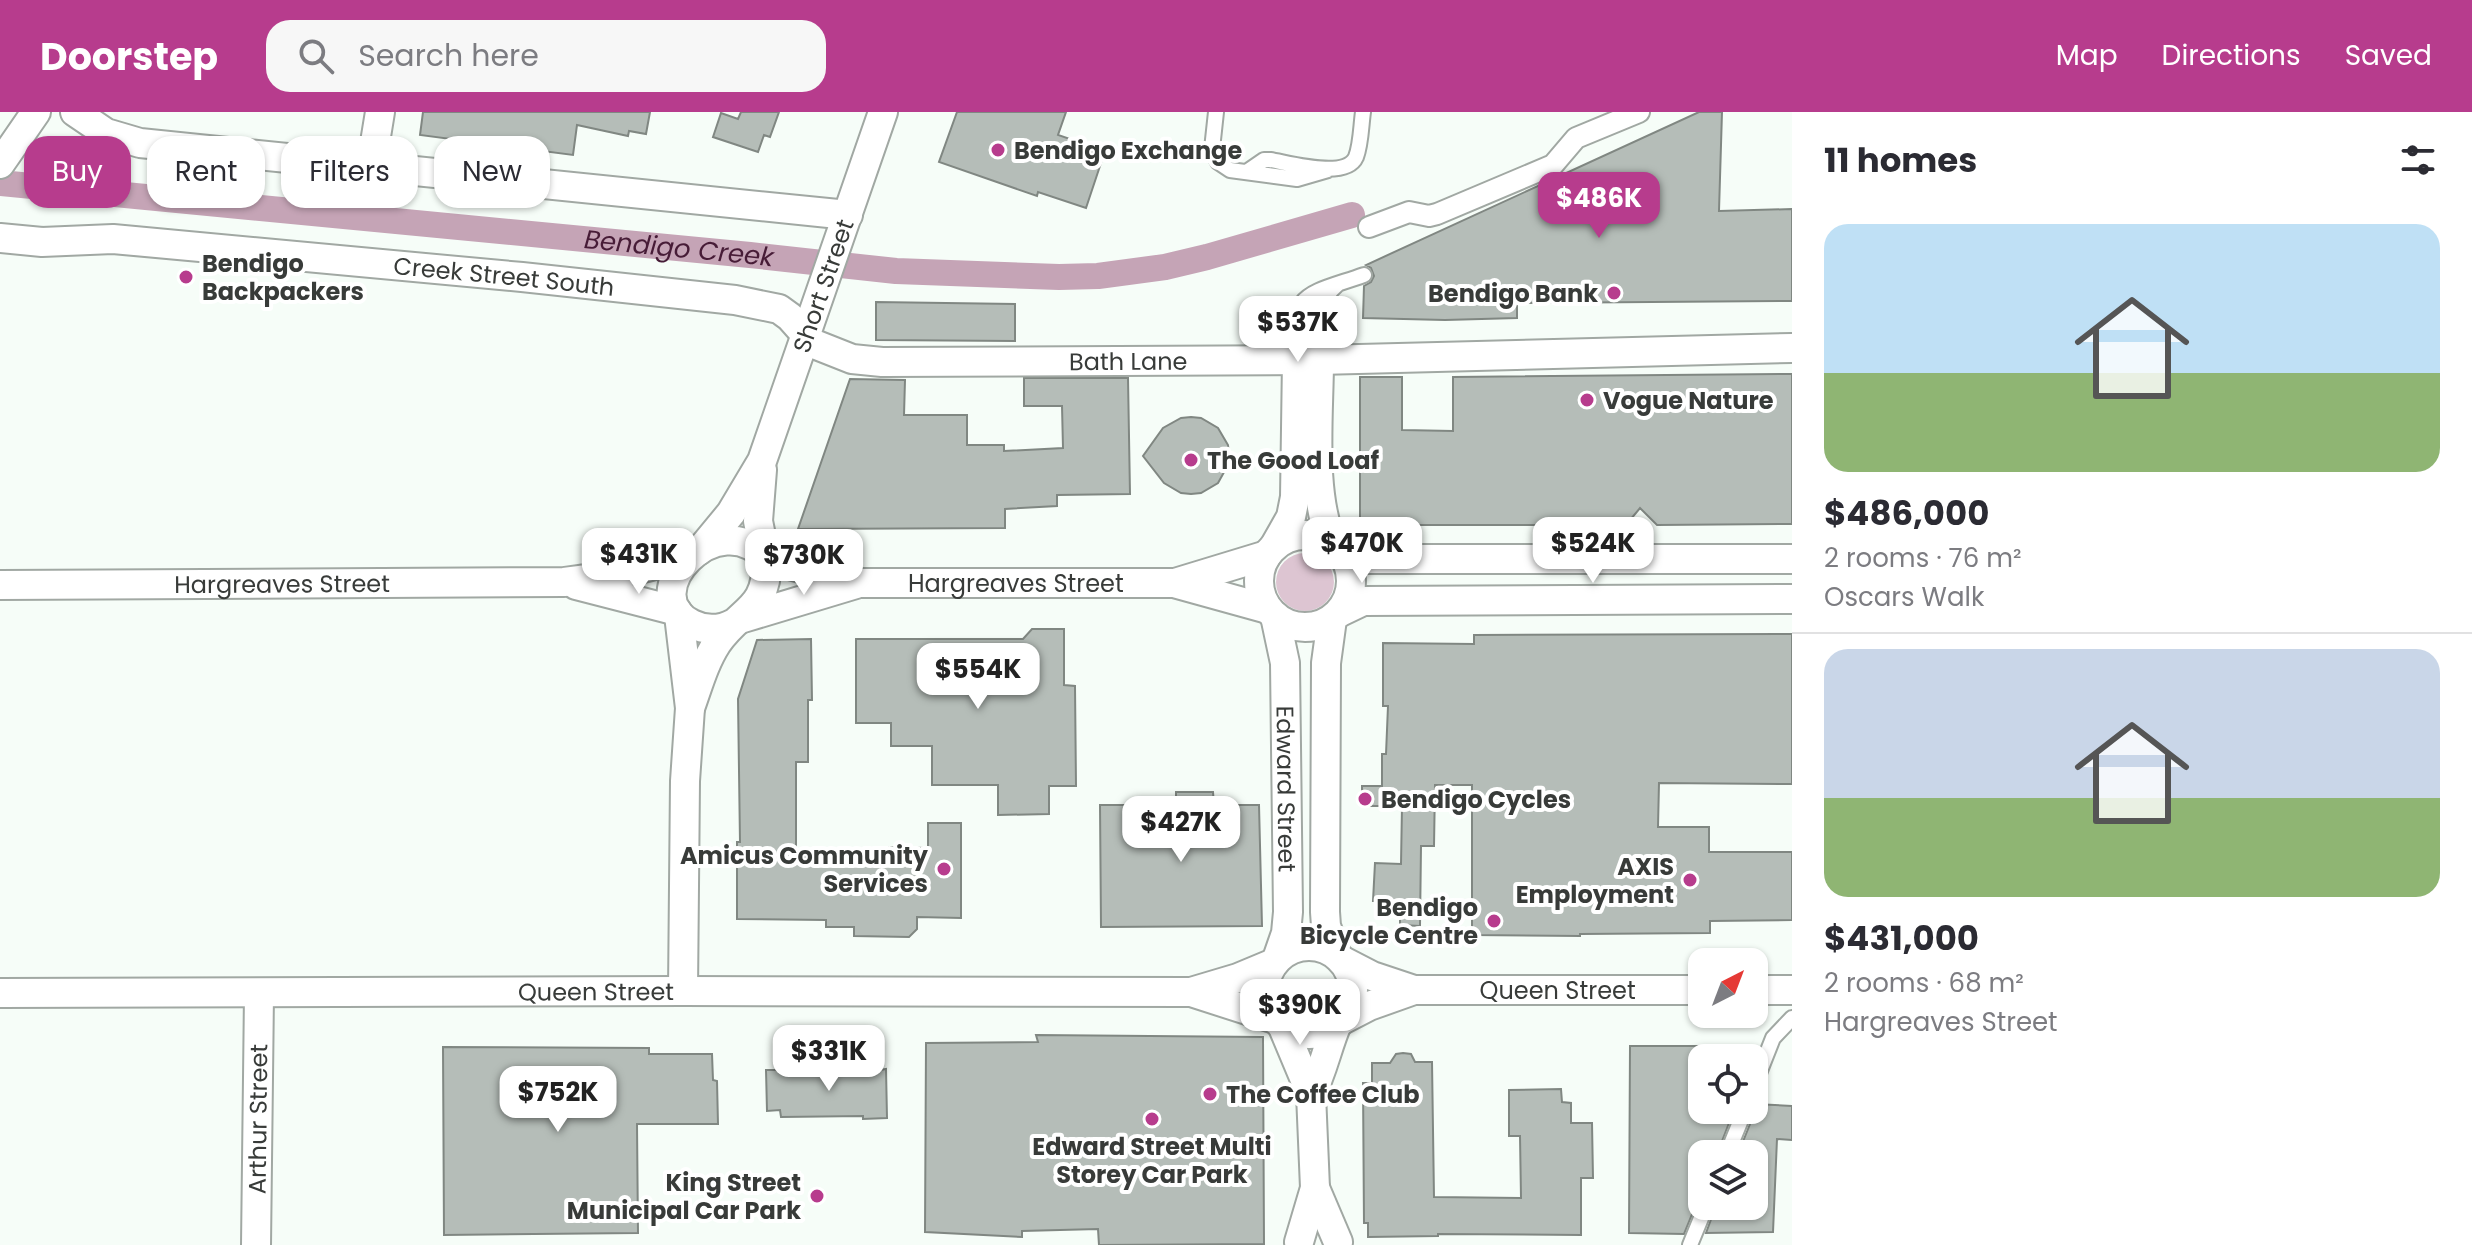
<!DOCTYPE html>
<meta charset="utf-8">
<style>
:root{--surface:#fff;--page:#f7f7f7;--text:#2b2b33;--muted:#7c7c81;--line:#e1e1e2;--accent:#b73c8d}
body{margin:0;font-family:Poppins,sans-serif;background:var(--page);color:var(--text);height:100vh;display:flex;flex-direction:column;font-size:30px;white-space:nowrap}
*{box-sizing:border-box;margin:0}
p{font-size:26px;color:var(--muted)}
.icon{flex:none;width:44px;height:44px;fill:none;stroke:currentColor;stroke-width:2;stroke-linecap:round;stroke-linejoin:round}
.map{position:relative;flex:1;overflow:hidden}
.sheet{display:flex;flex-direction:column;background:var(--surface);width:680px}
.sheet>*{flex:none}
.guide{position:absolute;left:24px;top:24px;width:760px;height:72px;display:flex;gap:16px}
.needle{width:52px;rotate:42deg}
.fabs{position:absolute;left:1688px;top:836px;display:grid;gap:16px}
.fabs a{display:grid;place-items:center;width:80px;height:80px;border-radius:16px;background:var(--surface);box-shadow:0 2px 6px #0004;font-size:40px}
.price{position:absolute;translate:-50% -68px;padding:0 18px;border-radius:16px;background:#fff;color:#222;font-size:26px;line-height:52px;filter:drop-shadow(0 2px 4px #0008)}
.price::after{content:'';position:absolute;left:50%;top:48px;width:24px;height:18px;margin-left:-12px;background:inherit;clip-path:polygon(0 0,100% 0,50% 100%)}
.price.current{background:var(--accent);color:#fff}
ul{padding:0;list-style:none}
li{display:grid;align-content:center;gap:16px;height:424px;padding:0 32px}
li+li{border-top:2px solid var(--line)}
li span{display:grid;place-items:center;height:248px;border-radius:24px;color:#555}
li>.icon{margin-inline-start:auto}
span .icon{width:144px;height:144px;fill:#fffc;stroke-width:1}
li b{font-size:34px}
h2{display:flex;justify-content:space-between;align-items:center;height:96px;padding:0 32px;font-size:34px}
.chip{padding:0 28px;border-radius:24px;background:var(--surface);box-shadow:0 2px 6px #0004;font-size:28px;line-height:72px}
.chip.current{background:var(--accent);color:#fff}
header{display:flex;align-items:center;gap:48px;box-sizing:border-box;height:112px;padding:0 40px;background:var(--accent);color:#fff}
header strong{font-size:38px}
nav{display:flex;gap:44px;margin-inline-start:auto;font-size:28px}
.search{width:560px;height:72px;background:var(--page);display:flex;align-items:center;gap:20px;box-sizing:border-box;padding:0 28px;border-radius:24px;color:var(--muted);font-size:30px}
main{display:flex;flex:1;min-height:0}
.map>svg:first-child{display:block}
</style>
<header>
<strong>Doorstep</strong>
<div class="search"><svg class="icon" aria-label="search" viewBox="0 0 24 24"><circle cx="10" cy="10" r="6"/><path d="M15 15l6 6"/></svg>Search here</div>
<nav><a>Map</a><a>Directions</a><a>Saved</a></nav>
</header>
<main>
<div class="map">
<svg width="1792" height="1133" viewBox="0 0 1792 1133">
<rect width="100%" height="100%" fill="#f6fdf8"/>
<!-- green -->
<path fill="#ddc5d2" d="M1276 470a29 29 0 1 1 58 0a29 29 0 1 1-58 0Z"/>
<g fill="none" stroke-linecap="round" stroke-linejoin="round">
<!-- canal -->
<path stroke="#c5a4b6" stroke-width="26" id="s1" d="M0,71L750,143L896,159L1059,165L1098,164L1165,155L1207,145L1352,103"/>
</g>
<!-- building -->
<path fill="#b5bdb8" stroke="#808782" stroke-width="2" d="M423,0H650L646,22L629,19L628,24L577,13L573,43L420,23Z
M741,0H779L770,25L764,23L758,40L713,25L721,1L738,7Z
M957,0H1066L1058,23L1105,39L1086,96L1038,80L1037,84L939,50Z
M1699,0H1722L1719,99L1792,97V189L1517,191V206L1445,208L1363,206L1364,174L1371,170L1374,164L1371,156L1366,153Z
M876,190L1015,192V229L876,228Z
M1792,262V412L1657,413L1640,396L1626,413H1360V265H1402V318L1453,319V265Z
M1024,266H1128L1130,382L1057,383V394L1005,397V416L798,417L850,267L905,268L904,303H967V333H1004V339L1063,336L1062,294H1024Z
M1191,305L1201,306L1218,316L1228,333L1229,343L1228,353L1218,371L1201,381L1191,382L1181,381L1164,371L1143,344L1163,316L1181,306Z
M1032,517H1064V573L1075,574L1076,674H1049V702L998,703V673H932V634H891V611H856V527H1023Z
M1792,522V672L1659,671L1658,715H1709V740H1792V808L1710,809V821L1580,822V824L1472,823V673H1435L1434,734H1421L1420,814L1400,813V804H1376V789H1373L1375,751L1401,752L1402,694H1362V674H1382V642H1386L1388,594H1383V531L1474,532V523Z
M811,527L812,588H808V650H796V739H886V735L928,736V711H961V806L917,805V817L909,825L854,824V815H826V808L737,807V730H740L738,587L757,528Z
M1176,680H1213L1214,693H1259L1262,814L1101,815L1100,693H1176Z
M1036,923L1263,925L1264,1132L1099,1133L1098,1117L1022,1119V1125L925,1120L926,931L1038,930Z
M1630,934H1702V998H1734L1717,1042H1702V1085L1697,1090L1684,1122L1629,1121Z
M443,935L649,936V942H712L713,968L717,969L718,1012H637L638,1121L444,1123Z
M1403,941L1411,942L1415,950H1432L1434,1085L1521,1086L1520,1024H1509V978L1561,977L1562,990L1571,991V1011H1592L1593,1066H1581V1123L1438,1122V1124L1368,1125V1111H1364L1363,971H1372V951H1390L1396,942Z
M880,953V958L886,957L887,1006L863,1007V1004L781,1005L780,998L767,999L766,958H791V962L835,965L834,954Z
M1754,992L1792,994V1028L1777,1027L1773,1120L1706,1121L1716,1094H1754V1042H1738L1754,1002Z"/>
<g fill="none" stroke-linecap="round" stroke-linejoin="round">
<!-- service casing -->
<g stroke="#a1a8a3" stroke-width="18">
<path id="service" d="M1216,0L1212,37L1218,50L1230,58L1297,67L1328,58
M1248,59L1264,48H1270C1289,51 1346,68 1356,45C1361,32 1361,14 1363,0
M1297,248C1287,179 1307,183 1364,163
M1319,248C1318,221 1315,190 1338,172
M1754,974L1773,926L1792,906
M1727,1042L1745,998
M1690,1133L1706,1094"/>
</g>
<!-- pedestrian casing -->
<g stroke="#a1a8a3" stroke-width="24">
<path id="pedestrian" d="M1369,115L1409,100L1429,104L1437,102L1553,53L1576,26L1639,0"/>
</g>
<!-- minor casing -->
<g stroke="#a1a8a3" stroke-width="32">
<g id="minor">
<path d="M75,0L106,21L140,31L848,103"/>
<path d="M0,52L36,0"/>
<path d="M371,55L380,0"/>
<path id="s2" d="M0,126L42,130L113,127L522,165L735,188L779,197L790,205L806,223"/>
<path id="s3" d="M804,228L852,247L882,250L1319,248L1792,236"/>
<path d="M1319,248C1319,303 1310,383 1333,433"/>
<path d="M762,358L758,409L765,444"/>
<circle cx="1305" cy="469" r="46"/>
<path id="s4" d="M703,435L731,401L762,349L883,0"/>
<path d="M1274,435L1291,405L1295,385L1297,248"/>
<path d="M1342,441L1366,447H1792"/>
<path id="s5" d="M767,447L857,471H1174L1268,497"/>
<path d="M1175,471L1267,443"/>
<path id="s6" d="M0,473L564,470C610,464 654,456 698,439"/>
<path d="M576,473L677,499"/>
<path d="M1340,500L1363,489L1792,487"/>
<path d="M679,503L690,596L685,669L683,879"/>
<path id="s7" d="M1275,504L1285,551L1288,800L1286,821L1277,847"/>
<path d="M743,506L856,472"/>
<path d="M1332,507L1326,551L1325,800L1326,814L1337,844"/>
<path d="M690,596C698,574 704,551 717,531C742,495 767,500 767,447C718,389 632,483 692,512C706,519 721,518 734,511"/>
<circle cx="1309" cy="878" r="44"/>
<path d="M1341,848L1372,864L1414,878"/>
<path d="M1754,878H1792"/>
<path d="M1191,880L1238,866L1274,851"/>
<path id="s8" d="M0,881L683,879L1191,880L1275,907"/>
<path id="s9" d="M1340,909L1369,894L1414,878H1702"/>
<path d="M1282,913L1311,982L1315,1076L1299,1130"/>
<path d="M1311,982C1323,959 1327,935 1337,912"/>
<path d="M1315,1076L1338,1130"/>
<path id="s10" d="M256,1133L259,882"/>
</g>
</g>
<!-- service -->
<use href="#service" stroke="#fff" stroke-width="14"/>
<!-- pedestrian -->
<use href="#pedestrian" stroke="#fff" stroke-width="20"/>
<!-- minor -->
<use href="#minor" stroke="#fff" stroke-width="28"/>
</g>
<!-- markers -->
<g fill="#b73c8d" stroke="#fff" stroke-width="3">
<circle cx="998" cy="38" r="8"/>
<circle cx="186" cy="165" r="8"/>
<circle cx="1614" cy="181" r="8"/>
<circle cx="1587" cy="288" r="8"/>
<circle cx="1191" cy="348" r="8"/>
<circle cx="1365" cy="687" r="8"/>
<circle cx="944" cy="757" r="8"/>
<circle cx="1690" cy="768" r="8"/>
<circle cx="1494" cy="809" r="8"/>
<circle cx="1210" cy="982" r="8"/>
<circle cx="1152" cy="1007" r="8"/>
<circle cx="817" cy="1084" r="8"/>
</g>
<g text-anchor="middle" dominant-baseline="central" stroke-width="8" stroke-linejoin="round" paint-order="stroke">
<!-- poi labels -->
<g font-size="24" font-weight="bold" fill="#383b39" stroke="#fff" text-anchor="start">
<text x="1014" y="38">Bendigo Exchange</text>
<text x="202" y="151">Bendigo<tspan x="202" dy="28">Backpackers</tspan></text>
<text x="1598" y="181" text-anchor="end">Bendigo Bank</text>
<text x="1603" y="288">Vogue Nature</text>
<text x="1207" y="348">The Good Loaf</text>
<text x="1381" y="687">Bendigo Cycles</text>
<text x="928" y="743" text-anchor="end">Amicus Community<tspan x="928" dy="28">Services</tspan></text>
<text x="1674" y="754" text-anchor="end">AXIS<tspan x="1674" dy="28">Employment</tspan></text>
<text x="1478" y="795" text-anchor="end">Bendigo<tspan x="1478" dy="28">Bicycle Centre</tspan></text>
<text x="1226" y="982">The Coffee Club</text>
<text x="1152" y="1034" text-anchor="middle">Edward Street Multi<tspan x="1152" dy="28">Storey Car Park</tspan></text>
<text x="801" y="1070" text-anchor="end">King Street<tspan x="801" dy="28">Municipal Car Park</tspan></text>
</g>
<!-- street labels -->
<g font-size="24" fill="#383b39" stroke="#fff">
<text stroke="none"><textPath href="#s2" startOffset="506">Creek Street South</textPath></text>
<text stroke="none"><textPath href="#s4" startOffset="290">Short Street</textPath></text>
<text stroke="none"><textPath href="#s3" startOffset="328">Bath Lane</textPath></text>
<text stroke="none"><textPath href="#s5" startOffset="252">Hargreaves Street</textPath></text>
<text stroke="none"><textPath href="#s6" startOffset="282">Hargreaves Street</textPath></text>
<text stroke="none"><textPath href="#s7" startOffset="174">Edward Street</textPath></text>
<text stroke="none"><textPath href="#s9" startOffset="224">Queen Street</textPath></text>
<text stroke="none"><textPath href="#s8" startOffset="596">Queen Street</textPath></text>
<text stroke="none"><textPath href="#s10" startOffset="126">Arthur Street</textPath></text>
</g>
<!-- water labels -->
<g font-size="26" font-style="italic" fill="#471c37" stroke="#fff">
<text stroke="none"><textPath href="#s1" startOffset="682">Bendigo Creek</textPath></text>
</g>
</g>
</svg>
<div class="fabs">
<a><svg class="needle" viewBox="-14 -14 28 28"><path d="M0-13l5 13h-10z" fill="#e53935"/><path d="M0 13l5-13h-10z" fill="#7c7c81"/></svg></a>
<a><svg class="icon" aria-label="locate" viewBox="0 0 24 24"><circle cx="12" cy="12" r="6"/><path d="M12 2v4M12 18v4M2 12h4M18 12h4"/></svg></a>
<a><svg class="icon" aria-label="layers" viewBox="0 0 24 24"><path d="M12 4l9 5-9 5-9-5zM3 14l9 5 9-5"/></svg></a>
</div>
<b class="price current" style="left:1599px;top:128px">$486K</b>
<b class="price" style="left:1298px;top:252px">$537K</b>
<b class="price" style="left:1362px;top:473px">$470K</b>
<b class="price" style="left:1593px;top:473px">$524K</b>
<b class="price" style="left:639px;top:484px">$431K</b>
<b class="price" style="left:804px;top:485px">$730K</b>
<b class="price" style="left:978px;top:599px">$554K</b>
<b class="price" style="left:1181px;top:752px">$427K</b>
<b class="price" style="left:1300px;top:935px">$390K</b>
<b class="price" style="left:829px;top:981px">$331K</b>
<b class="price" style="left:558px;top:1022px">$752K</b>
<div class="guide">
<a class="chip current">Buy</a>
<a class="chip">Rent</a>
<a class="chip">Filters</a>
<a class="chip">New</a>
</div>
</div>
<section class="sheet">
<h2>11 homes<svg class="icon" aria-label="filters" viewBox="0 0 24 24"><path d="M4 7h16M4 17h16"/><circle cx="9" cy="7" r="2"/><circle cx="15" cy="17" r="2"/></svg></h2>
<ul>
<li><span style="background:linear-gradient(#bfe0f5 60%,#8fb573 0)"><svg class="icon" aria-label="home" viewBox="0 0 24 24"><path d="M3 11l9-7 9 7M6 9v11h12V9"/></svg></span><div><b>$486,000</b><p>2 rooms · 76 m²</p><p>Oscars Walk</p></div></li>
<li><span style="background:linear-gradient(#c9d6e8 60%,#8fb573 0)"><svg class="icon" aria-label="home" viewBox="0 0 24 24"><path d="M3 11l9-7 9 7M6 9v11h12V9"/></svg></span><div><b>$431,000</b><p>2 rooms · 68 m²</p><p>Hargreaves Street</p></div></li>
</ul>
</section>
</main>
